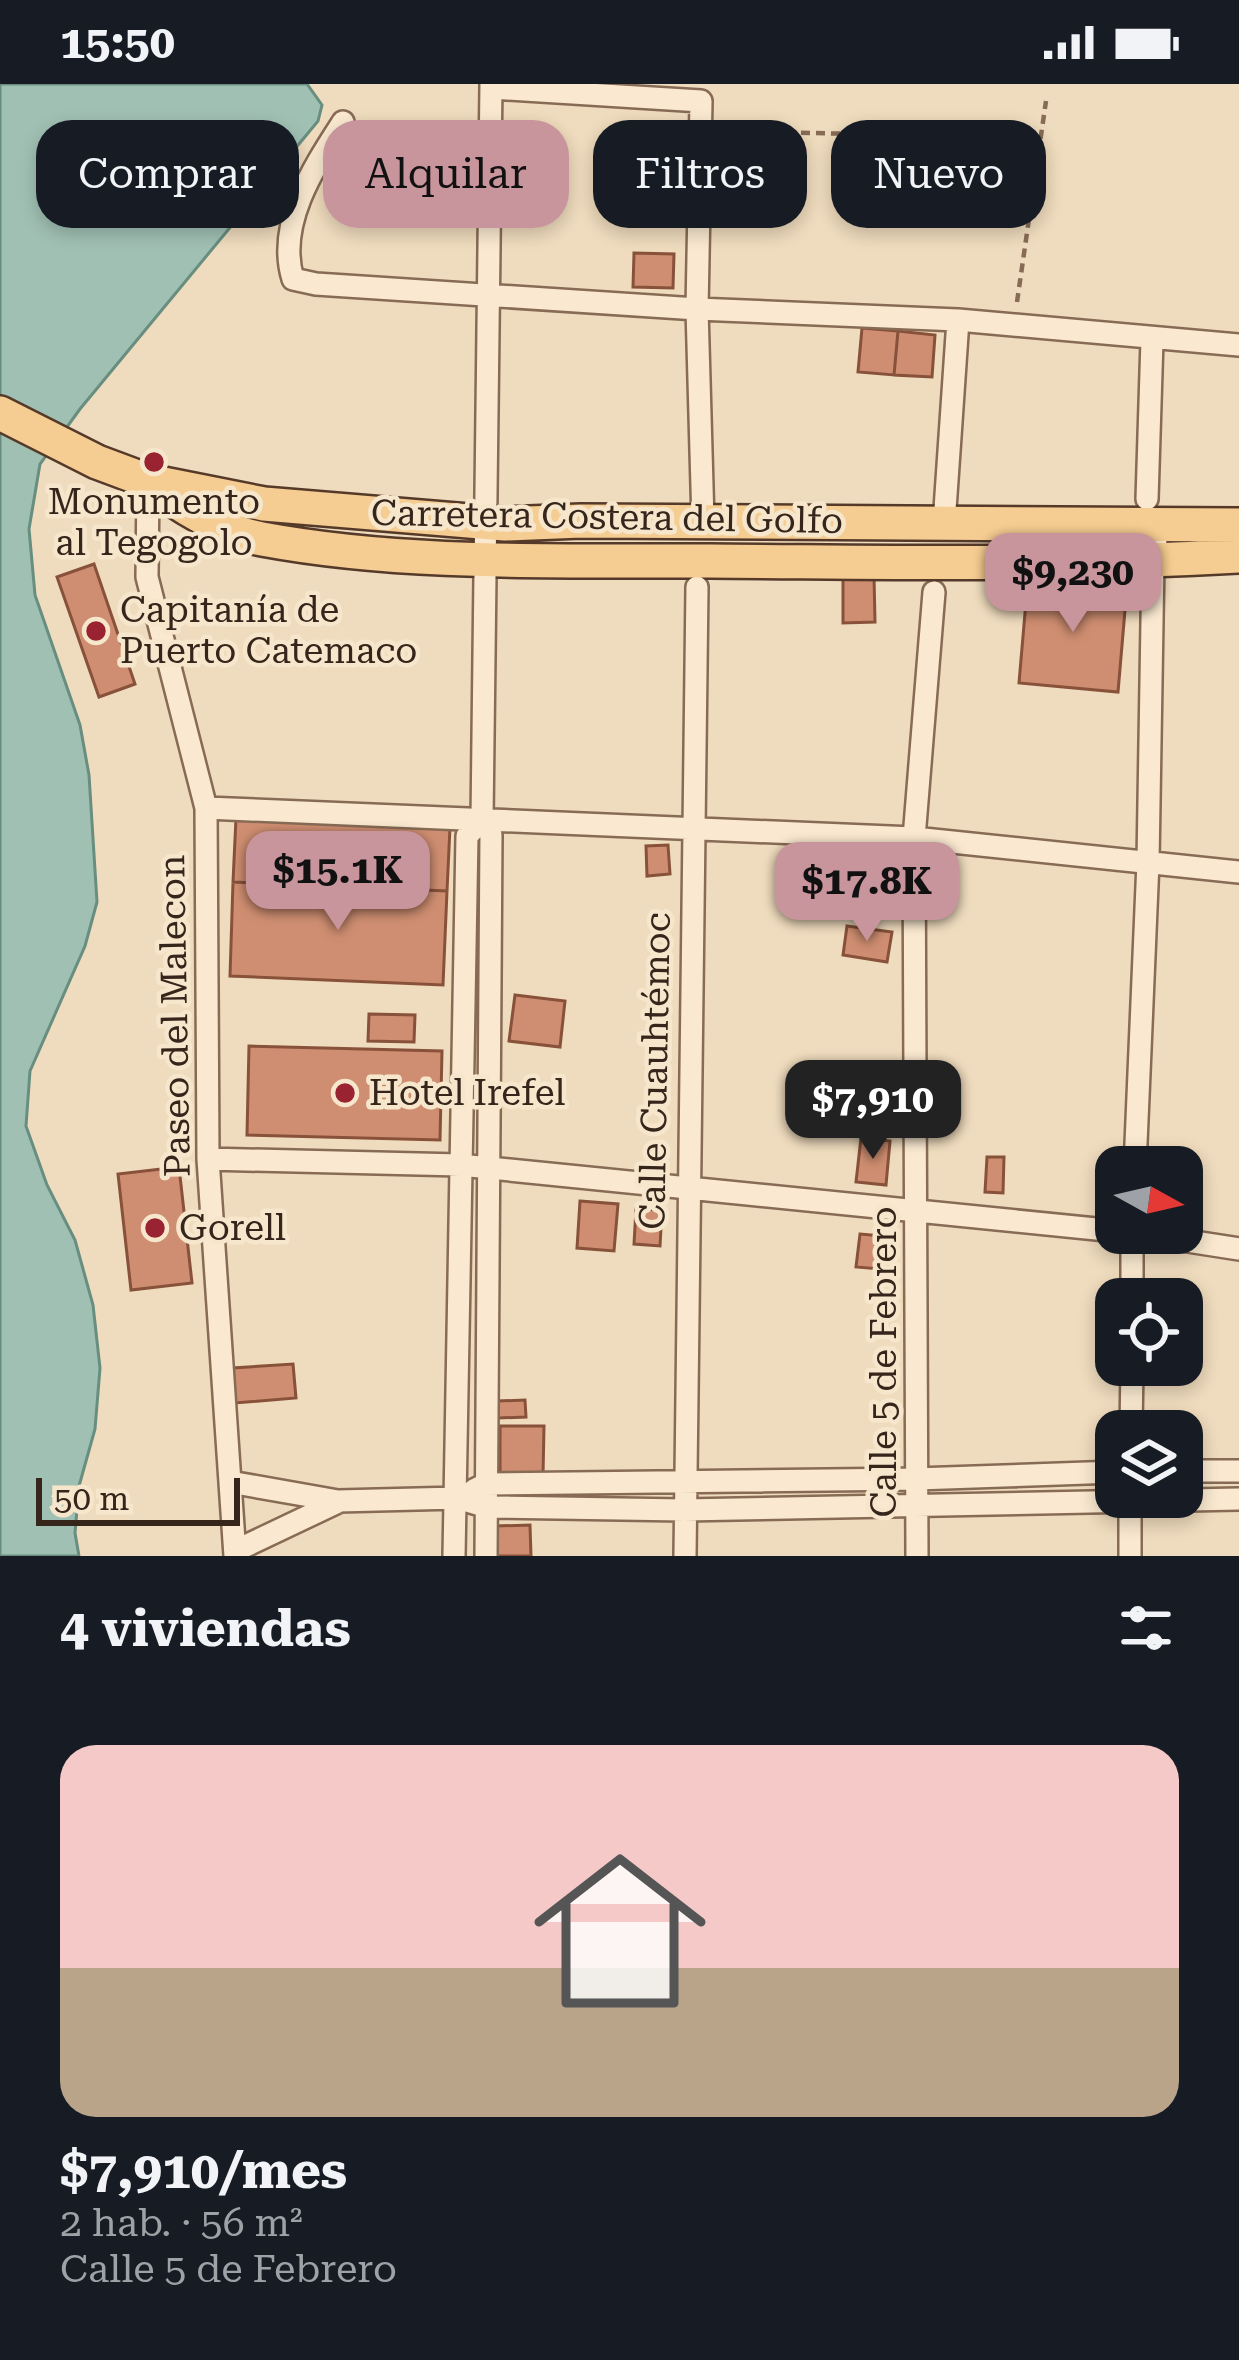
<!DOCTYPE html>
<html lang="es">
<meta charset="utf-8">
<style>
:root{--surface:#171b24;--page:#20242c;--text:#f1f3f6;--muted:#9ea1a6;--accent:#c9959d}
body{margin:0;font-family:"Roboto Serif",serif;background:var(--page);color:var(--text);height:100vh;display:flex;flex-direction:column;font-size:45px;white-space:nowrap}
*{box-sizing:border-box;margin:0}
p{font-size:39px;color:var(--muted)}
.icon{flex:none;width:66px;height:66px;fill:none;stroke:currentColor;stroke-width:2;stroke-linecap:round;stroke-linejoin:round}
.map{position:relative;height:1472px;overflow:hidden}
.drawer{display:flex;flex-direction:column;background:var(--surface);flex:1}
.drawer>*{flex:none}
.hud{position:absolute;left:36px;top:36px;width:1167px;height:108px;display:flex;gap:24px}
.needle{width:78px;rotate:98deg}
.fabs{position:absolute;left:1095px;top:1062px;display:grid;gap:24px}
.fabs a{display:grid;place-items:center;width:108px;height:108px;border-radius:24px;background:var(--surface);box-shadow:0 6px 18px #0003;font-size:60px}
.scale{position:absolute;left:36px;bottom:30px;width:204px;box-sizing:border-box;padding-left:12px;border:6px solid #36251b;border-top:0;font-size:33px;line-height:42px;white-space:nowrap;color:#36251b;-webkit-text-stroke:9px #f6e6cc;paint-order:stroke}
.price{position:absolute;translate:-50% -102px;padding:0 27px;border-radius:24px;background:var(--accent);color:#111;font-size:39px;line-height:78px;filter:drop-shadow(0 3px 6px #0008)}
.price::after{content:'';position:absolute;left:50%;top:72px;width:36px;height:27px;margin-left:-18px;background:inherit;clip-path:polygon(0 0,100% 0,50% 100%)}
.price.on{background:#222;color:#fff}
ul{padding:0;list-style:none}
li{display:grid;align-content:center;gap:24px;height:636px;padding:0 60px}
li span{display:grid;place-items:center;height:372px;border-radius:36px;color:#555}
li>.icon{margin-inline-start:auto}
span .icon{width:216px;height:216px;fill:#fffc;stroke-width:1}
li b{font-size:51px}
h2{display:flex;justify-content:space-between;align-items:center;height:144px;padding:0 60px;font-size:51px}
.tag{padding:0 42px;border-radius:36px;background:var(--surface);box-shadow:0 6px 18px #0003;font-size:42px;line-height:108px}
.tag.on{background:var(--accent);color:#111}
.status{display:flex;justify-content:space-between;align-items:center;height:84px;padding:0 60px;background:var(--surface);direction:ltr}
.status svg{height:33px;fill:currentColor}
.map>svg:first-child{display:block}
</style>
<div class="status"><b>15:50</b><svg viewBox="0 0 49 12"><path d="M0 12V9h3v3zM5 12V6h3v6zM10 12V3h3v9zM15 12V0h3v12zM26 1h20v11H26zM47 4h2v5h-2z"/></svg></div>
<div class="map">
<svg width="1239" height="1472" viewBox="0 0 1239 1472">
<rect width="100%" height="100%" fill="#efdbbd"/>
<!-- water -->
<path fill="#a1c0b4" stroke="#688e80" stroke-width="3" d="M0,0H307L322,21L318,37L80,325L40,380L29,445L35,511L80,641L89,691L97,818L85,862L30,987L26,1042L47,1101L75,1156L93,1221L100,1284L95,1345L79,1402L75,1449L79,1472H0Z"/>
<!-- building -->
<path fill="#cf8e71" stroke="#88513a" stroke-width="3" d="M634,169L674,170L673,204L633,203Z
M862,244L898,247L894,291L858,288Z
M898,247L935,251L932,293L894,291Z
M94,480L135,600L99,613L57,493Z
M874,492L875,538L843,539V493Z
M1028,494L1127,503L1118,608L1019,599Z
M236,734L450,743L447,807L233,798Z
M668,761L670,790L647,792L646,762Z
M233,798L447,807L443,901L230,892Z
M847,842L892,848L887,878L843,871Z
M515,911L565,917L560,963L509,957Z
M369,930L415,931L414,958L368,957Z
M249,962L442,967L440,1056L247,1051Z
M861,1054L890,1057L886,1101L856,1098Z
M987,1073H1004L1003,1109L985,1108Z
M179,1083L192,1199L131,1206L118,1090Z
M580,1117L618,1120L614,1167L577,1164Z
M636,1125L662,1126L660,1162L634,1160Z
M860,1150L894,1153L891,1186L856,1183Z
M293,1280L296,1314L235,1319L233,1284Z
M525,1316L526,1333L498,1334V1317Z
M500,1342H544L543,1392L500,1391Z
M530,1441L531,1472H496L495,1442Z"/>
<g fill="none" stroke-linecap="round" stroke-linejoin="round">
<!-- minor casing -->
<g stroke="#876b55" stroke-width="26">
<path id="minor" d="M491,4L701,17L697,225L703,438
M343,38C314,83 276,140 293,195L316,200L697,225L958,236L1239,261
M148,397L147,493L206,724L208,1075L235,1472
M1147,415L1152,256
M944,440L958,236
M206,724L914,754L1239,788
M208,1075L460,1081L1116,1147
M1135,1083L1148,778L1153,477L1158,441
M1136,1149L1239,1165
M1132,1215V1149
M1131,1347L1132,1281
M1182,1387H1239
M230,1398L338,1417L457,1414L487,1423L684,1426L1239,1415
M474,1406L486,1400L916,1395L1116,1388
M235,1467L338,1418
M454,1472L467,752L482,736
M486,1472L491,751L482,736L491,0
M685,1472L697,503
M917,1472L914,754L934,508
M1130,1472V1413"/>
</g>
<!-- primary casing -->
<g stroke="#553a2a" stroke-width="38">
<path id="primary" d="M0,329L97,378L148,397L264,420L505,440L581,437L1239,441
M164,409C191,429 228,449 262,455C408,482 561,476 709,477C886,478 1063,482 1239,472"/>
</g>
<!-- path -->
<path stroke="#876b55" stroke-width="4.5" stroke-dasharray="9 6" stroke-linecap="butt" d="M726,47L900,51
M1017,218L1046,17"/>
<!-- minor -->
<use href="#minor" stroke="#fae9d0" stroke-width="21"/>
<!-- primary -->
<use href="#primary" stroke="#f5cc91" stroke-width="33"/>
</g>
<!-- markers -->
<g fill="#992330" stroke="#f6e6cc" stroke-width="4.5">
<circle cx="154" cy="378" r="12"/>
<circle cx="96" cy="547" r="12"/>
<circle cx="345" cy="1009" r="12"/>
<circle cx="155" cy="1144" r="12"/>
</g>
<g text-anchor="middle" dominant-baseline="central" stroke-width="9" stroke-linejoin="round" paint-order="stroke">
<!-- poi labels -->
<g font-size="36" fill="#36251b" stroke="#f6e6cc" text-anchor="start">
<text x="154" y="418" text-anchor="middle">Monumento<tspan x="154" dy="41">al Tegogolo</tspan></text>
<text x="120" y="526">Capitanía de<tspan x="120" dy="41">Puerto Catemaco</tspan></text>
<text x="369" y="1009">Hotel Irefel</text>
<text x="179" y="1144">Gorell</text>
</g>
<!-- street labels -->
<g font-size="36" fill="#36251b" stroke="#f6e6cc">
<text transform="translate(607 433) rotate(1)">Carretera Costera del Golfo</text>
<text transform="translate(175 932) rotate(-91)">Paseo del Malecon</text>
<text transform="translate(655 987) rotate(-89)">Calle Cuauhtémoc</text>
<text transform="translate(884 1278) rotate(-90)">Calle 5 de Febrero</text>
</g>
</g>
</svg>
<div class="fabs">
<a><svg class="needle" viewBox="-14 -14 28 28"><path d="M0-13l5 13h-10z" fill="#e53935"/><path d="M0 13l5-13h-10z" fill="#9ea1a6"/></svg></a>
<a><svg class="icon" aria-label="locate" viewBox="0 0 24 24"><circle cx="12" cy="12" r="6"/><path d="M12 2v4M12 18v4M2 12h4M18 12h4"/></svg></a>
<a><svg class="icon" aria-label="layers" viewBox="0 0 24 24"><path d="M12 4l9 5-9 5-9-5zM3 14l9 5 9-5"/></svg></a>
</div>
<div class="scale">50 m</div>
<b class="price" style="left:1073px;top:551px">$9,230</b>
<b class="price" style="left:338px;top:849px">$15.1K</b>
<b class="price" style="left:867px;top:860px">$17.8K</b>
<b class="price on" style="left:873px;top:1078px">$7,910</b>
<div class="hud">
<a class="tag">Comprar</a>
<a class="tag on">Alquilar</a>
<a class="tag">Filtros</a>
<a class="tag">Nuevo</a>
</div>
</div>
<section class="drawer">
<h2>4 viviendas<svg class="icon" aria-label="filters" viewBox="0 0 24 24"><path d="M4 7h16M4 17h16"/><circle cx="9" cy="7" r="2"/><circle cx="15" cy="17" r="2"/></svg></h2>
<ul>
<li><span style="background:linear-gradient(#f6c9c9 60%,#b9a48a 0)"><svg class="icon" aria-label="home" viewBox="0 0 24 24"><path d="M3 11l9-7 9 7M6 9v11h12V9"/></svg></span><div><b>$7,910/mes</b><p>2 hab. · 56 m²</p><p>Calle 5 de Febrero</p></div></li>
</ul>
</section>
